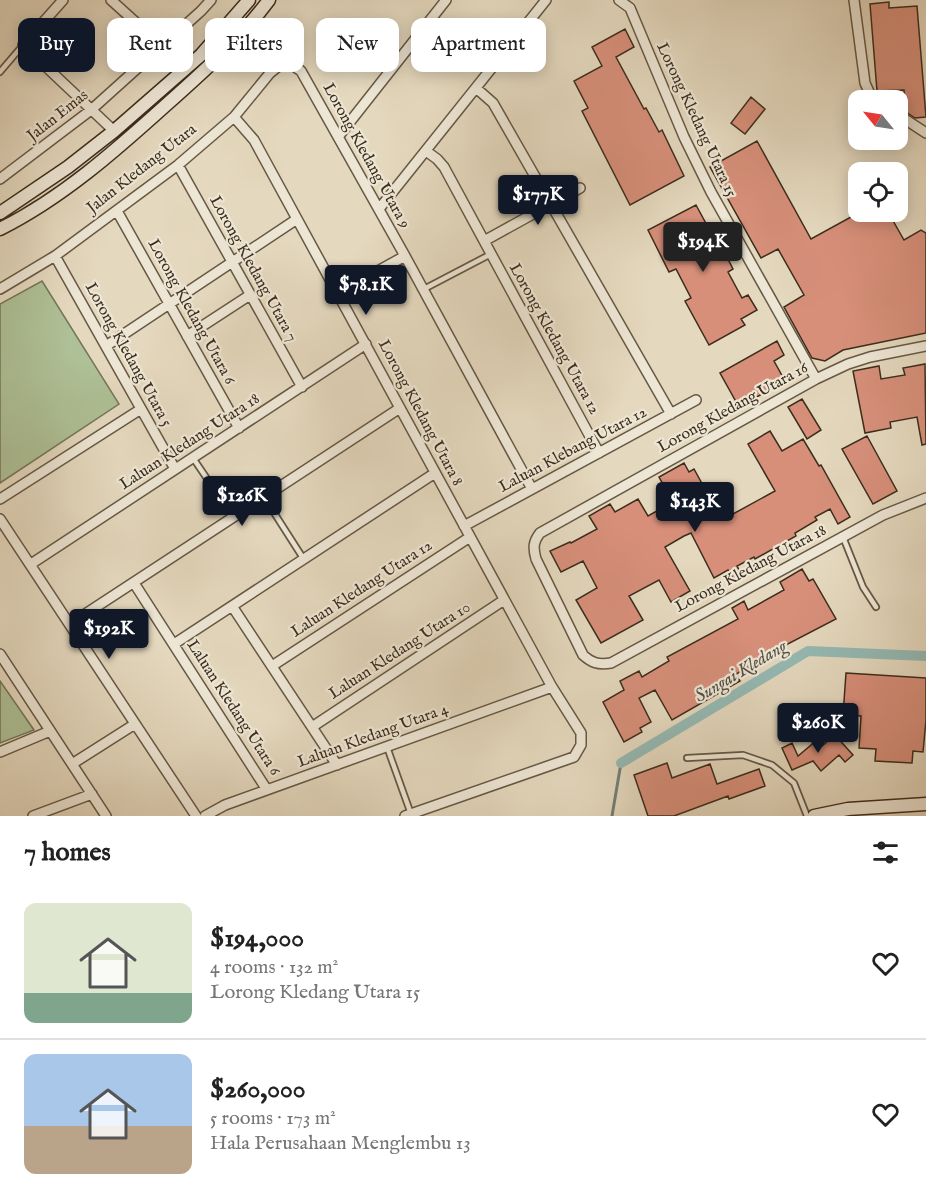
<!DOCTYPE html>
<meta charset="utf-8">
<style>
:root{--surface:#fff;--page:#f6f6f6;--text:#222;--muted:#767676;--line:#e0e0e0;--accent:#111827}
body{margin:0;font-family:"IM FELL English",serif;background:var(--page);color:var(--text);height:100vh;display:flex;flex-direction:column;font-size:22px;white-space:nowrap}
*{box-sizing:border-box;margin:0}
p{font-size:20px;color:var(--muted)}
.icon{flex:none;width:33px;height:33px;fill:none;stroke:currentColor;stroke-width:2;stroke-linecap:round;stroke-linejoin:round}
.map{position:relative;height:816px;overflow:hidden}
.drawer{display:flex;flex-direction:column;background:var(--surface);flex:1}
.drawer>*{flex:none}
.hud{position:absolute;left:18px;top:18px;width:600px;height:54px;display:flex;gap:12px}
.needle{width:39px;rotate:300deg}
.buttons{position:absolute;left:848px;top:90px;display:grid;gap:12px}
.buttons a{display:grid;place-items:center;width:60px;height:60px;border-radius:12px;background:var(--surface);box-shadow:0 3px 15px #0003;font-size:30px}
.price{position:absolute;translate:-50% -51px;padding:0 14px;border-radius:6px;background:var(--accent);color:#fff;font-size:20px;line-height:39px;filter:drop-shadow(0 2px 3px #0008)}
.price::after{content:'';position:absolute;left:50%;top:36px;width:18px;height:14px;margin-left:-9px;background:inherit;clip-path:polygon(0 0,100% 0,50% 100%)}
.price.selected{background:#222;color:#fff}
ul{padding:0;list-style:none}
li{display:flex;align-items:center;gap:18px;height:150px;padding:0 24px}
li+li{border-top:2px solid var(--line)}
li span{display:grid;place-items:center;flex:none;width:168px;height:120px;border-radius:12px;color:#555}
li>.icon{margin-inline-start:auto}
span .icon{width:72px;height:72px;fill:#fffc;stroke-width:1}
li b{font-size:26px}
h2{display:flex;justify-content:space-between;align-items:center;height:72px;padding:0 24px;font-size:26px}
.tag{padding:0 21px;border-radius:12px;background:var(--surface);box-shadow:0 3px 15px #0003;font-size:21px;line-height:54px}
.tag.selected{background:var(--accent);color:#fff}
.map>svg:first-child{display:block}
</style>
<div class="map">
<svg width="926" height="816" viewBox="0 0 926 816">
<rect width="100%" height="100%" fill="#e4d8be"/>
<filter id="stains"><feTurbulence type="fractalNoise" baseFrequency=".00333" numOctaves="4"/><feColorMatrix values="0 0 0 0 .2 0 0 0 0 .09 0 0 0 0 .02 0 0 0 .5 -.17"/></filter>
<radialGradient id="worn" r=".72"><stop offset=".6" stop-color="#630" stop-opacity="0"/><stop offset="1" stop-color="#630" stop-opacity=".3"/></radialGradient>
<!-- green -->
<path fill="#aec096" stroke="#757659" stroke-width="1.5" d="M42,281L119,404L0,483V304Z
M0,681L34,730L0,743Z"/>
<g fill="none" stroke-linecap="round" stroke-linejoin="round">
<!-- stream -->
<path stroke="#718177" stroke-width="3" d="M612,816L621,763"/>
<!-- canal -->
<path stroke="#95b9b3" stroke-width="10" d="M621,763L808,651L926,656"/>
</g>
<!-- building -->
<path fill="#d78f7a" stroke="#3c2d1c" stroke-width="1.5" d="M889,2V8L917,6L926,117L915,118L906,112L904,90L877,91L870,4Z
M625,29L634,47L616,57L644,109L646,108L659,132L662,130L684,176L630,205L582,111L588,108L574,81L602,66L592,47Z
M751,97L765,109L745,134L731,123Z
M757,141L811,239L860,212H888L904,240L921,230L926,233V333L843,350L825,361L812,358L784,307L804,295L778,249L761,258L710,167Z
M696,205L708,227L711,226L733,269L728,272L742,298L748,295L757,310L741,319L745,325L709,345L685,301L691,298L676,269L669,272L648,230Z
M777,341L784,355L774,361L785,381L739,407L720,373Z
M925,364L926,444L922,445L917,417L890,422L891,428L865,433L853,371L879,366L881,379L905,375L903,368Z
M802,399L821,430L807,439L788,407Z
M770,431L782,451L803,439L819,466L821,465L850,517L838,524L830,509L815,517L817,520L795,533L796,536L755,559L754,557L737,566L743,577L735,582L728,570L714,578L691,533L684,536L665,547L690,591L671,602L659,580L629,596L643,620L601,643L576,600L597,588L583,561L561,572L550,551L570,542L571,543L597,529L589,516L610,504L615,512L638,499L648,516L673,502L659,477L684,463L689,472L694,469L722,520L775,491L748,444Z
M867,436L897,491L873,504L842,449Z
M802,569L809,581L813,579L836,619L759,659V661L736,674L740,681L672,720L655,690L639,698L651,722L640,728L642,732L624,742L603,702L624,690L620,681L639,671L642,677L669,661L667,657L738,619L732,608L744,601L748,610L784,590L780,582Z
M846,673L926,678V720L923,752L913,751L912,763L875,761L876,749L859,748L861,716L843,715Z
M835,735L853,755L845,762L839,755L821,771L813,761L792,770L782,748L792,743L798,756L817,740L822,746Z
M667,763L672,778L710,764L717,784L759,769L765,786L729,799L728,796L674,816H648L634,775Z"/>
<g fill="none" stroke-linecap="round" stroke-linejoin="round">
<!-- lane casing -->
<g stroke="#665844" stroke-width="8">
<path id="lane" d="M0,72L23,45
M424,289L491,254
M193,458L233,517
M264,497L303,558
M843,537L863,587L876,607
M387,747L411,814
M687,758L743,755L772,765L794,783L807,816"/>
</g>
<!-- street casing -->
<g stroke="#665844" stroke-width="12">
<path id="street" d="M63,0L23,45L114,131
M111,0L162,46
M619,0L630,8L684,137L711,192L816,379
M854,0L865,83L870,94L877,100
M476,88L493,103L671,414
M897,114L926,133
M234,117L254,140L552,687L581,733V745L574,757L405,816
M338,137L446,0
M426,151L437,159L444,167L599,453
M178,165L302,387
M0,179L91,110L201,11L211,0
M379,209L546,0
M117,211L239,428
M484,241L580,188
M55,256L175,469
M0,289L55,256L178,165L234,117L270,73L281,64H291L301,71L405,256L532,489
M338,293L405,256
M187,336L250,295
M106,346L297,219
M926,346L870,357L848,364L816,379L540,533C533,542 533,548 536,559L583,655C592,663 598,665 611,663L883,515L926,498
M0,499L141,409
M0,519L196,816
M464,526L696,400
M31,564L366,344
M134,583L267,790
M232,606L337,765
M70,624L400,408
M174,644L435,473
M0,654L106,816
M272,666L470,537
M312,727L504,600
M0,752L50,731
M72,764L135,724
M33,816L92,794
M205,816L225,805L552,687"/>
</g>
<!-- secondary casing -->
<g stroke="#3c2d1c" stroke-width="15">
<path id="secondary" d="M0,213L68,167L114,131L201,55L249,0
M0,229C62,198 115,151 166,105C202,73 240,39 269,0
M814,816L848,809L926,804"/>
</g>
<!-- lane -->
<use href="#lane" stroke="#ede6d5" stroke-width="4.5"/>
<!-- street -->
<use href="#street" stroke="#ede6d5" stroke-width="9"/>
<!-- secondary -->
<use href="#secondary" stroke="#ede6d5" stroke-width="12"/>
</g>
<g text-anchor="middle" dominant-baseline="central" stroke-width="4.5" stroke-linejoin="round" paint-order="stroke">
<!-- street labels -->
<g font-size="16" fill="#3c2d1c" stroke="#ede6d5">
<text transform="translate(58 116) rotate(-38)">Jalan Emas</text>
<text transform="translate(696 120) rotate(65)">Lorong Kledang Utara 15</text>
<text transform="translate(366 156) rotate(61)">Lorong Kledang Utara 9</text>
<text transform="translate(142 169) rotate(-38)">Jalan Kledang Utara</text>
<text transform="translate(253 269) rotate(61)">Lorong Kledang Utara 7</text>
<text transform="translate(191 312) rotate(61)">Lorong Kledang Utara 6</text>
<text transform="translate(554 339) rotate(61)">Lorong Kledang Utara 12</text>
<text transform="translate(128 355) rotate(61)">Lorong Kledang Utara 5</text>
<text transform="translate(733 408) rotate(-29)">Lorong Kledang Utara 16</text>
<text transform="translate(420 413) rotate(62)">Lorong Kledang Utara 8</text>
<text transform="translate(190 442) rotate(-33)">Laluan Kledang Utara 18</text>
<text transform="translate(573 450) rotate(-28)">Laluan Klebang Utara 12</text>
<text transform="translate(751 569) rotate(-28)">Lorong Kledang Utara 18</text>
<text transform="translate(362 589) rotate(-33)">Laluan Kledang Utara 12</text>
<text transform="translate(400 651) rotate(-33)">Laluan Kledang Utara 10</text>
<text transform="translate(233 708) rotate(57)">Laluan Kledang Utara 6</text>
<text transform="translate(373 736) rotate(-20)">Laluan Kledang Utara 4</text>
</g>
<!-- water labels -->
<g font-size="18" font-style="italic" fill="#525042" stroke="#ede6d5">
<text transform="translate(741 672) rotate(-31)">Sungai Kledang</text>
</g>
</g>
<rect width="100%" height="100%" filter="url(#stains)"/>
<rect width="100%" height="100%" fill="url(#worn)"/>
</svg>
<div class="buttons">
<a><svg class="needle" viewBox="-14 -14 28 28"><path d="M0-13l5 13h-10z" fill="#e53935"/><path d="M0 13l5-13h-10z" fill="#767676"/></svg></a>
<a><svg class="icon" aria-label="locate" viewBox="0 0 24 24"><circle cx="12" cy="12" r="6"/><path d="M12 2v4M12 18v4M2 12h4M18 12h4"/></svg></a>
</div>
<b class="price" style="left:538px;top:226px">$177K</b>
<b class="price selected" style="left:703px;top:273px">$194K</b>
<b class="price" style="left:366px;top:316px">$78.1K</b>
<b class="price" style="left:242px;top:527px">$126K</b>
<b class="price" style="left:695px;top:533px">$143K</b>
<b class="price" style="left:109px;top:660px">$192K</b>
<b class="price" style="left:818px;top:754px">$260K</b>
<div class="hud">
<a class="tag selected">Buy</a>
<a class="tag">Rent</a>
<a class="tag">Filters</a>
<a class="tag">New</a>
<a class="tag">Apartment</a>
</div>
</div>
<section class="drawer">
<h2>7 homes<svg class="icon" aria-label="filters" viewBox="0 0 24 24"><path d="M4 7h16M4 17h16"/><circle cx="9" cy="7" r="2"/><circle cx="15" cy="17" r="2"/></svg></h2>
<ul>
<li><span style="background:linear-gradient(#dfe7d0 75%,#7fa58c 0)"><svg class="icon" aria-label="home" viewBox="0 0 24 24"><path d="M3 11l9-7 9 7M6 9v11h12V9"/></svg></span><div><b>$194,000</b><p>4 rooms · 132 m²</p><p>Lorong Kledang Utara 15</p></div><svg class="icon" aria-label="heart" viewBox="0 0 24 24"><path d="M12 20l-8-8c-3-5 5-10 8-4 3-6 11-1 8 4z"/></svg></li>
<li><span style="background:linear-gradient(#a9c7e8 60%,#b9a48a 0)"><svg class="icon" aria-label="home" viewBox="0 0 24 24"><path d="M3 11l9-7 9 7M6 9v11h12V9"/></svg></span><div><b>$260,000</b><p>5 rooms · 173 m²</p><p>Hala Perusahaan Menglembu 13</p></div><svg class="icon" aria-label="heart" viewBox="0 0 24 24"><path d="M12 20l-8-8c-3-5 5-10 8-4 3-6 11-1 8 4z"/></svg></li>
</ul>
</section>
